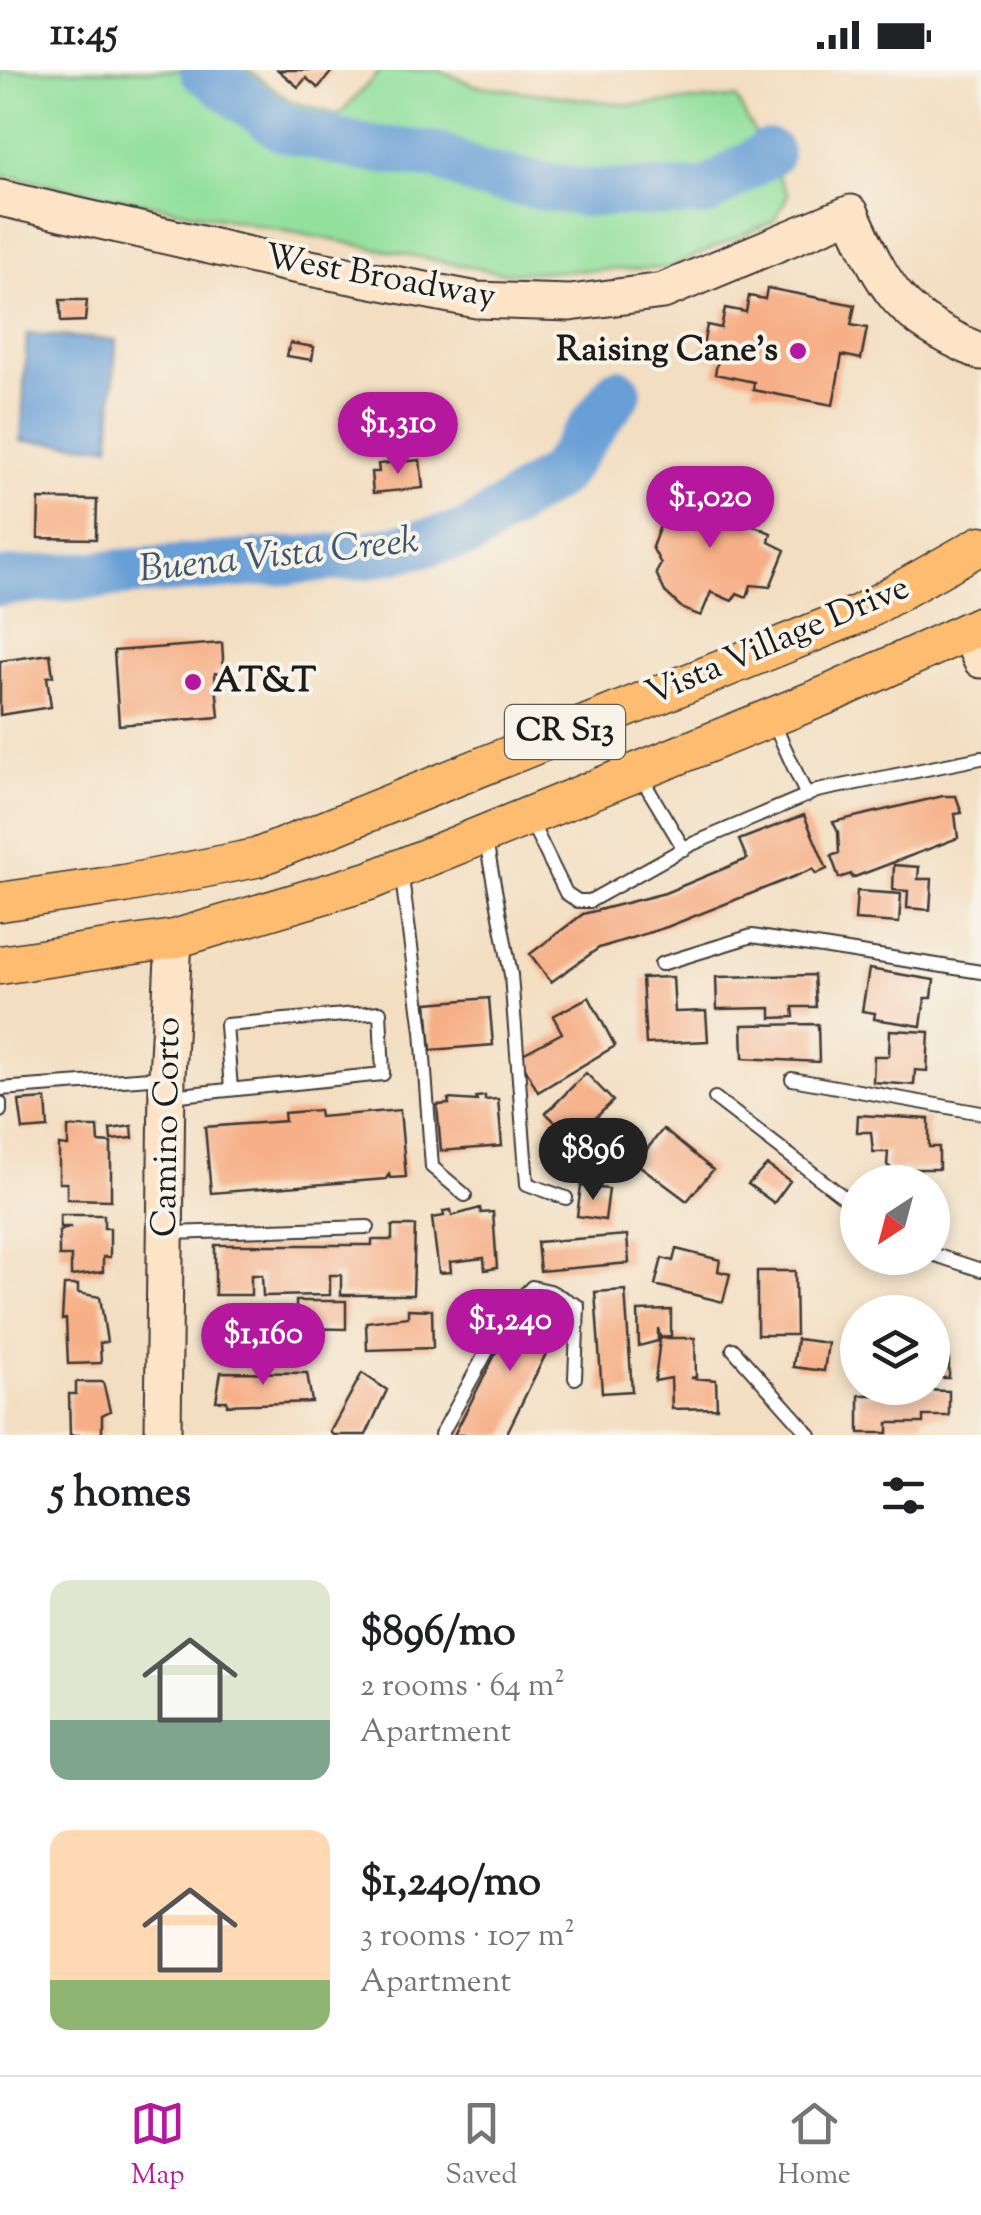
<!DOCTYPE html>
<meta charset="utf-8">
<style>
:root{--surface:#fff;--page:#f2f2f2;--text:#202124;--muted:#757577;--line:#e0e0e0;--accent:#b5179e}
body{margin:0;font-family:"Sorts Mill Goudy",serif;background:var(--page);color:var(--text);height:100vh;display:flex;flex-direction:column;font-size:38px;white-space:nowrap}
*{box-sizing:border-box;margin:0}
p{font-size:32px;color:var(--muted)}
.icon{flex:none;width:55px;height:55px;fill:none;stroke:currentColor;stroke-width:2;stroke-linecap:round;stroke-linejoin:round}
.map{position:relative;height:1365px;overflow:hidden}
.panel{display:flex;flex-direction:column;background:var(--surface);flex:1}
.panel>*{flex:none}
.needle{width:65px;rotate:216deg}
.fabs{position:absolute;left:840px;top:1095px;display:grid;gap:20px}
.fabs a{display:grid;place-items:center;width:110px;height:110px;border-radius:50%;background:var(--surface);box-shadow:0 5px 15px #0003;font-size:50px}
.price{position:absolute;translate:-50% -85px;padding:0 22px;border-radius:35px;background:var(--accent);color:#fff;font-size:32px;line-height:65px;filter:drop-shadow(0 2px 5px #0008)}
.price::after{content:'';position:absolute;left:50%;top:60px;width:30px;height:22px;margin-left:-15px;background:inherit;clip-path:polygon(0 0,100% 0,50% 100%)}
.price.active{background:#222;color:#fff}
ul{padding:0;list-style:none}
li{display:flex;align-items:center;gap:30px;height:250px;padding:0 50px}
li span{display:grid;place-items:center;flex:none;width:280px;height:200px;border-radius:20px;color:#555}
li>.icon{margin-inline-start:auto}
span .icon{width:120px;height:120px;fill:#fffc;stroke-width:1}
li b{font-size:42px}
h2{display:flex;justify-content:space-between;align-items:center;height:120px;padding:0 50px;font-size:42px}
.status{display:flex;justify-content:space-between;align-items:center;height:70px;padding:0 50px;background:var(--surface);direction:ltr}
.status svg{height:28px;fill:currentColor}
.tab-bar{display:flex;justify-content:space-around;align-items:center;height:140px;border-top:2px solid var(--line);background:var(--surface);font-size:28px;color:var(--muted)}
.tab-bar a{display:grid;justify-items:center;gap:5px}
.tab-bar .active{color:var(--accent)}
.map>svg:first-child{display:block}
</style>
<div class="status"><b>11:45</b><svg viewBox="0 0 49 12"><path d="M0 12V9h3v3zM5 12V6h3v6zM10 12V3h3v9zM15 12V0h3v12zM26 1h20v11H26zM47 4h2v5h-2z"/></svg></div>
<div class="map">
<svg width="981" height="1365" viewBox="0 0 981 1365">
<rect width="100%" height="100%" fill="#f7f3e8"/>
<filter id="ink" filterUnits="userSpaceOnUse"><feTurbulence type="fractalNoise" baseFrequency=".01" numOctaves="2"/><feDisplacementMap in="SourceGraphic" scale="20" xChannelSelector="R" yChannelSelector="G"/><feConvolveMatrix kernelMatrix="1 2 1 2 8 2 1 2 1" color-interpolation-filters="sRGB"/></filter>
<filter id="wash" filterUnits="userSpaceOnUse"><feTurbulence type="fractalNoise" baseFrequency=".0048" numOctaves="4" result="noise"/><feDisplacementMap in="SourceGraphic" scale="40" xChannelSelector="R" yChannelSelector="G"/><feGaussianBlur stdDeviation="2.25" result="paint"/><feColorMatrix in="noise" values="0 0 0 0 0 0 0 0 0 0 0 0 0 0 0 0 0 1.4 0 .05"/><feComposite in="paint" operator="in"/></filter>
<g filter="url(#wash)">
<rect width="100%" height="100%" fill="#f3dec1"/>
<!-- green -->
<path fill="#93e09d" stroke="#587e5c" stroke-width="2.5" d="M0,0H248L292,32L339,45L381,0H439L474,15L630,35L736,28L788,125L774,151L668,198L501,203L0,105Z"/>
<!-- water -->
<path fill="#689fd6" stroke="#425e79" stroke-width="2.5" d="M27,264L116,270L110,376L21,371Z"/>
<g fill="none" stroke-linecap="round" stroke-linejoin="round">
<!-- river -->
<path stroke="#689fd6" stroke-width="48" d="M204,0L283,58L362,78L439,86L481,105L582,123H705L769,83
M0,512L368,485L470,463L558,404L618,322"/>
</g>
<g id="blocks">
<!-- building -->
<path fill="#f6af86" d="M278,0H333L318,18L306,8L298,17Z
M767,218L855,235L851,255L867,258L861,289L842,285L833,335L753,320L754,312L715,304L718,289L701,286L707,255L721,258L725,238L746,242L749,226L765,229Z
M60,230H87L85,251L61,252Z
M290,273L314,277L312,290L287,286Z
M420,390L423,418L373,423L371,402H379L378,394Z
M678,409L717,426L727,444L771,463L769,472L785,480L770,517L751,515L747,527L737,523L732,531L711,522L701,546L683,539L665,522L656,503L661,494L652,477Z
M39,429L97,430L96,469L38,468Z
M222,573L224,602L215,603L219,647L119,655L114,581Z
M50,584L53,606L47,607L51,637L0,645V591Z
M943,726H956L962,743L955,744L958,768L852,808L851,804L839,808L831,786L839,783L838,762L833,752Z
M804,745L827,799L816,804L813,799L667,857L599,878L551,912L530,884L583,844L665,823L747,789L739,770Z
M894,795L919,797L918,809H932L930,840L907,838L908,821L893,820Z
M857,821L901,824L899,853L855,850Z
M869,899L934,910L932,928H925L921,956L874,949L875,943L862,941Z
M814,905L816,937H793L794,947L771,948V938L717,939L716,907Z
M673,907L675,942L706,941L708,971L646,974L642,908Z
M589,927L615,976L538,1022L519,986L562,963L553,946Z
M489,928L493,975L431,980L427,933Z
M818,954L819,992L743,988L742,955Z
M890,960L929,962L927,1001L915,1000L914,1015L873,1012L874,986H889Z
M586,1003L613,1031L585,1058L600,1077L579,1096L553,1069L563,1060L546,1043Z
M485,1026V1030L498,1029L502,1076L441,1081L437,1035L449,1034L448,1029L477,1031L476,1027Z
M46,1029L48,1058L23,1060L19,1031Z
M319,1040L320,1047L400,1040L406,1107L390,1108L389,1104L386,1109L211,1123L205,1057L285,1051L284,1043Z
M858,1045L929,1049V1077H939V1099H892L887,1095L888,1082H873L871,1062H857Z
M132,1056L133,1068L111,1070L110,1059Z
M68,1057H98L99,1072L111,1073V1130L67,1129V1113H59V1075L68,1076Z
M663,1059L713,1100L687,1131L636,1093Z
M767,1095L790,1111L774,1133L748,1114Z
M581,1116L609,1119L605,1150L577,1146Z
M480,1138L481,1143L493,1142L497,1198L485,1200L484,1188L450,1192L451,1202L439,1203L432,1148L444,1146L443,1141L451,1140L452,1146Z
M60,1145H104V1158H110V1187H103V1202L71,1206V1186H59V1161L71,1157H60Z
M392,1156H415L413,1225H341V1205H330V1225L263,1226L262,1205H251V1225H215V1175H372V1170H392Z
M627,1165L629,1193L540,1201L537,1172Z
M676,1179L720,1190L718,1201L730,1204L723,1232L655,1215L662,1188L673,1191Z
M757,1201H795L796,1265H757Z
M64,1215H78V1223L100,1227L107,1272L100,1273L101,1293L68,1294L66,1249L62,1250Z
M625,1220L632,1321L602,1323L595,1222Z
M296,1231H346V1259L296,1258Z
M522,1232L562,1251L506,1365H454Z
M253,1239H284V1276H216L215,1251L253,1246Z
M408,1239L432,1240L433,1278L367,1280L366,1252L408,1247Z
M671,1240V1266L660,1267L658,1258V1271L639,1276L638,1241Z
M660,1268H695L696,1307L691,1308L716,1310L717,1338L672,1339L671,1308L655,1311Z
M797,1269L828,1273L824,1301L793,1297Z
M932,1283H949V1308H932Z
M221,1302L307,1303L312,1332L227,1335V1331H216Z
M362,1303L387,1320L366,1365H333L330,1362Z
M76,1312H103L110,1341L102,1345V1365H70L69,1324H76Z
M921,1320L949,1321V1346H923V1353H888V1363H859V1325H921Z"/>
</g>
</g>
<g filter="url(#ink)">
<use href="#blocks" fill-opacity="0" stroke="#3c3935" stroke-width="2.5"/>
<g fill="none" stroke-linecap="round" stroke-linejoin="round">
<!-- lane casing -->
<g stroke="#3c3935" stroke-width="16">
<path id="lane" d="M772,650L807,726
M639,704L684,779
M530,750L566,823L578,831H590L690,775L817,721L981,688
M485,766L511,905L527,1114L566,1128
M401,800L422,961L432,1097L465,1125
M661,894L752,866L981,902
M792,1009L981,1043
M0,1019L164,1007
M170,1026L383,1004L380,942L226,955L231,1019
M715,1028L858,1138
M0,1033V1041
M169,1163L368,1157
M932,1184L981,1200
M733,1279L810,1365
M441,1365L510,1239L532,1217L550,1221L578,1236L575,1308"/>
</g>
<!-- secondary casing -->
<g stroke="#3c3935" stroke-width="39">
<path id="secondary" d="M0,128L284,193L477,230L570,233L663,221L851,143C887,224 899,246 981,282
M968,562L981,590
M163,1365L167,1007L174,869"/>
</g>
<!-- primary casing -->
<g stroke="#3c3935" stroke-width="41">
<path id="primary" d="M0,832L124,814L256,788L859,544L981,475
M0,895L174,869L369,811L829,624L981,555"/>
</g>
<!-- lane -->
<use href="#lane" stroke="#fff" stroke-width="12"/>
<!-- secondary -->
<use href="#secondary" stroke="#fee4c6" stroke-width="35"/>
<!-- primary -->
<use href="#primary" stroke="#fdbc70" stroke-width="38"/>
</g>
</g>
<!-- markers -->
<g fill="#b5179e" stroke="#f7f3e8" stroke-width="4">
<circle cx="798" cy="281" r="10"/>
<circle cx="193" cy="612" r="10"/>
</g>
<g text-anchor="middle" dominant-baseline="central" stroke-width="8" stroke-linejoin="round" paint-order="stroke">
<!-- shield labels -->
<rect fill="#f7f3e8" stroke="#5e5c59" stroke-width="2.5" x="505" y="635" width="120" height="54" rx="8"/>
<g font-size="32" font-weight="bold" fill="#1c1c1c">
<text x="565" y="662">CR S13</text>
</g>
<!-- street labels -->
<g font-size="35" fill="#1c1c1c" stroke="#f7f3e8">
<text transform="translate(380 208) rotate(10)">West Broadway</text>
<text transform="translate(778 572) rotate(-23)">Vista Village Drive</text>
<text transform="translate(168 1057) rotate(-89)">Camino Corto</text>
</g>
<!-- poi labels -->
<g font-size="35" font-weight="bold" fill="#1c1c1c" stroke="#f7f3e8" text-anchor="end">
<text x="778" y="281">Raising Cane's</text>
<text x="213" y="612" text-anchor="start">AT&amp;T</text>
</g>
<!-- water labels -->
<g font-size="38" font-style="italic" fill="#3e5770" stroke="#f7f3e8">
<text transform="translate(279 487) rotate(-6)">Buena Vista Creek</text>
</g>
</g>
</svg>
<div class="fabs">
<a><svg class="needle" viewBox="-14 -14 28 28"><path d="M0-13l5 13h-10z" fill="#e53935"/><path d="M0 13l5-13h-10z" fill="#757577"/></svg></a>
<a><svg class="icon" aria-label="layers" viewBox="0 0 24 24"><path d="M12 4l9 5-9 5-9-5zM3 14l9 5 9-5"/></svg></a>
</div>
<b class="price" style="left:398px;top:407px">$1,310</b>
<b class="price" style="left:710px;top:481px">$1,020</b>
<b class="price active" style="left:593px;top:1133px">$896</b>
<b class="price" style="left:510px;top:1304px">$1,240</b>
<b class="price" style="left:263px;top:1318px">$1,160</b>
</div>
<section class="panel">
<h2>5 homes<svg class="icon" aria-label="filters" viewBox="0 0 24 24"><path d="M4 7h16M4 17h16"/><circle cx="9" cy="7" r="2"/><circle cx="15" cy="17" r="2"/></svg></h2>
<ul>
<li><span style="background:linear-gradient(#dfe7d0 70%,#7fa58c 0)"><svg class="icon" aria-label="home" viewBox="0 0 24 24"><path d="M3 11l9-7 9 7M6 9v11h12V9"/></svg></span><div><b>$896/mo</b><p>2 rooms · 64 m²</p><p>Apartment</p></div></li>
<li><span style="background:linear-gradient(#ffd9b3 75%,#8fb573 0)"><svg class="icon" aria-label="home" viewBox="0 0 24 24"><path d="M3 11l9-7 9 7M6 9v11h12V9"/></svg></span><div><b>$1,240/mo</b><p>3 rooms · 107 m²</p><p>Apartment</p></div></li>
</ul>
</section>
<nav class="tab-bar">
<a class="active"><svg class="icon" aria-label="map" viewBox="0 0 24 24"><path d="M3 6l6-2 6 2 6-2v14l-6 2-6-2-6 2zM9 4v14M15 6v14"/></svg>Map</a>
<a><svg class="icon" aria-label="saved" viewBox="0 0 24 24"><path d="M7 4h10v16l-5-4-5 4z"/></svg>Saved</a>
<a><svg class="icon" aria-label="home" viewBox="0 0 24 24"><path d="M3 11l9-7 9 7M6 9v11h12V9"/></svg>Home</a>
</nav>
